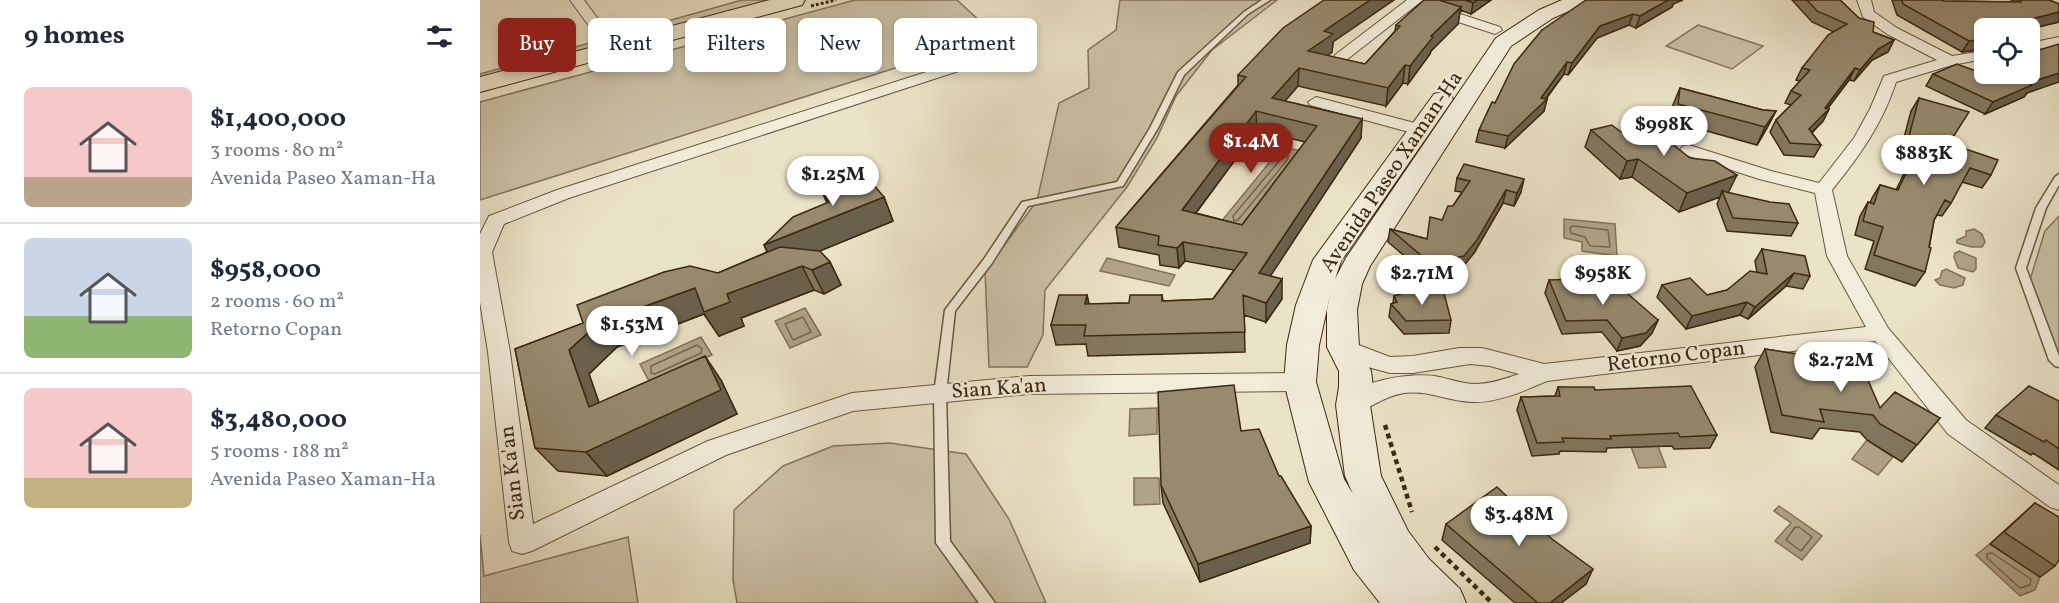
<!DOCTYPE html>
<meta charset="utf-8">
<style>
:root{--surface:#fff;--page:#f2f2f3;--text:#1f2937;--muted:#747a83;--line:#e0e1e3;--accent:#8f2418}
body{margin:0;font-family:Vollkorn,serif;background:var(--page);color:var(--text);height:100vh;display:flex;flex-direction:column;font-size:22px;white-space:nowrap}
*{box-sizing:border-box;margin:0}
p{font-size:20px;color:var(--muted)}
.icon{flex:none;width:33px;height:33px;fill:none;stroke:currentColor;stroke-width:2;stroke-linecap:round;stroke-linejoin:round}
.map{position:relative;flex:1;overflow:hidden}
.details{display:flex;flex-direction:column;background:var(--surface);width:480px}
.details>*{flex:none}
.top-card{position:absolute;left:18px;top:18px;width:570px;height:54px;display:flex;gap:12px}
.buttons{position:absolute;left:1494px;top:18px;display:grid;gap:12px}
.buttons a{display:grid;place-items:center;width:66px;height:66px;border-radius:9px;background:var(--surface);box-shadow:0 3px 9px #0003;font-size:30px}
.price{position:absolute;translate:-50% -51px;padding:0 14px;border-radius:21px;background:#fff;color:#222;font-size:20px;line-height:39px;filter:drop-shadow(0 2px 3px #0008)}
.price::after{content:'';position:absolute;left:50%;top:36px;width:18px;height:14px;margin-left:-9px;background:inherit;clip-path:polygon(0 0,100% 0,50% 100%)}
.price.active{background:var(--accent);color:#fff}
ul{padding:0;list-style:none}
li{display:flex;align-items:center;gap:18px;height:150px;padding:0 24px}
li+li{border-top:2px solid var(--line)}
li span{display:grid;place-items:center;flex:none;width:168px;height:120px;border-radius:9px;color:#555}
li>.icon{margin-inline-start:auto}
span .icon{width:72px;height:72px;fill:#fffc;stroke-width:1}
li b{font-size:26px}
h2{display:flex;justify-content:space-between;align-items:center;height:72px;padding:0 24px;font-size:26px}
.chip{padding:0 21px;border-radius:9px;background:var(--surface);box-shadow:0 3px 9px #0003;font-size:21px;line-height:54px}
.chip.active{background:var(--accent);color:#fff}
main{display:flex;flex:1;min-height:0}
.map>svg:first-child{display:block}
</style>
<main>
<section class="details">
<h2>9 homes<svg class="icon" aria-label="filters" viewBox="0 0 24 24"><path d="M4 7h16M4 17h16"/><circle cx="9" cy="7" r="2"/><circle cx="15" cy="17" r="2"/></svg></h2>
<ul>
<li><span style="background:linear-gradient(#f6c9c9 75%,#b9a48a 0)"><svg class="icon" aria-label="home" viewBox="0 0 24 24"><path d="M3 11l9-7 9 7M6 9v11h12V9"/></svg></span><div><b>$1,400,000</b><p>3 rooms · 80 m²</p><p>Avenida Paseo Xaman-Ha</p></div></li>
<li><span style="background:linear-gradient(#c9d6e8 65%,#8fb573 0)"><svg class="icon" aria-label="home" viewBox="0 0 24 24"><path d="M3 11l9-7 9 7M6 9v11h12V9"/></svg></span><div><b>$958,000</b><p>2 rooms · 60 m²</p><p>Retorno Copan</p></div></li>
<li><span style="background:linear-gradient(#f6c9c9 75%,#c2b280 0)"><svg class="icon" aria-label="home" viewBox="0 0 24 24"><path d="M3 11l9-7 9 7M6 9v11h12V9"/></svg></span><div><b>$3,480,000</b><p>5 rooms · 188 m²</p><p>Avenida Paseo Xaman-Ha</p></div></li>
</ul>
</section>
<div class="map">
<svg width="1579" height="603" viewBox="0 0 1579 603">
<rect width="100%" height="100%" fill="#ebe3c7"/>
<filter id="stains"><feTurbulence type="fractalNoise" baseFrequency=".00333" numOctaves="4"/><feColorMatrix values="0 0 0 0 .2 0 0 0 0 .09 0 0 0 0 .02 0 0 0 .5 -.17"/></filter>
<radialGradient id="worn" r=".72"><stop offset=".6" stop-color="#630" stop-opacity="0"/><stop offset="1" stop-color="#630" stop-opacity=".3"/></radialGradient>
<!-- green -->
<path fill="#cdc3a8" stroke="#84765b" stroke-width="1.5" d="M262,0H299L0,81V74Z
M375,0H477L516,36L0,200V102Z
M640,0H797L732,50L696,96L677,138L647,187L565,290L563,335L547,367H509L505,271L557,201L579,103L609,88L608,50L636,30Z
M1218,25L1283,46L1252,69L1186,46Z
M1579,216V352L1560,332L1549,283L1565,231Z
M410,443L486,454L529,519L566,603H257L253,580L254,510L303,466L353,446Z
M0,535L4,576L148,537L158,603H0Z"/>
<!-- water -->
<path fill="#b0a488" stroke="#827357" stroke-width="1.5" d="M802,147L822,151L759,229L740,223Z
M1084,219L1135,224L1137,256L1102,251V242L1084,238Z
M1494,229L1502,234L1505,242L1502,247H1491L1477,243V240L1486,236V231Z
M1479,251L1496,258V269L1493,272L1478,268L1474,257L1475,253Z
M627,258L695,275L689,286L620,271Z
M1466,269L1485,278L1483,285L1474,288L1460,285L1455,280L1460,278L1462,271Z
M325,308L341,335L310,348L295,321Z
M221,337L232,355L170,383L160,364Z
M677,408V434L649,436L650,409Z
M1387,440L1413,457L1398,475L1372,459Z
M1178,446L1186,467L1159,468L1151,447Z
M654,478H679L680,504L654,505Z
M1299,506L1342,536L1322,560L1295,541L1311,523L1294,511Z
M1510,544L1560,577L1555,590L1540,596L1496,555Z"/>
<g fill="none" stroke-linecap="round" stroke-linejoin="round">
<!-- shore -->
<path stroke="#76664b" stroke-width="1.5" d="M805,154L808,155V159L758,220L754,221L753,216Z
M1093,226L1128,230L1130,247L1110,246L1105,237L1091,233L1090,228Z
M323,317L331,332L313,340L305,324Z
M217,345L222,349L221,353L175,374L171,373V366Z
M1315,527H1319L1332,537L1321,551L1306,540Z
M1512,553L1551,579L1550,585L1540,588L1507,558V554Z"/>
<!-- lane casing -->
<g stroke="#68583c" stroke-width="3">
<path id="lane" d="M782,0H790L768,14L704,75L678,128L643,186L548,206L512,263L475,311L466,394L470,541L515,603H499L456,543L454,394L465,310L504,259L542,202L637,182L670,128L698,72L764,12Z
M1579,174V185L1566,208L1546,268L1579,356V367L1575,366L1569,360L1536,268L1556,208L1575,177Z"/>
</g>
<!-- street casing -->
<g stroke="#68583c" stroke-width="2">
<path id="street" d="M90,0H104L129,34L127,37H117Z
M927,0H943L865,61H855L853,58L855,55Z
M1377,0H1391L1394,12L1417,28L1472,56L1504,51V59L1472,65L1416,82C1403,123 1379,157 1352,190L1367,256L1408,328L1486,420L1579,485V510L1570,507L1468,434L1395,341L1067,381C1044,391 1017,403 992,402C968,401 948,390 924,393C904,396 891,408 873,414L865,411L861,405C874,380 929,373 954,376C968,378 981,384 995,384C1010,384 1025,379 1039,374L1010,366L990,364L933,373H910L884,366L855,353L852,347L855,341L863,339L910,357L933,356L979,348H1002L1064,364L1386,327L1347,256L1335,193L1279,179L1203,154L1200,150L1203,146L1209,145L1291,171L1339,183L1374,138L1390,109L1404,76L1457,60L1407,34L1383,17Z
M953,5L1020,27L1022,30L1015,34L948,12L946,9Z
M1579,37V45L1550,51V43Z
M535,41L542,45L540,48L500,64L89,198L24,224L12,252L30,352L53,524L228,441L372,393L549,376L820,373L828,376L832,382L828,388L820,391L549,394L373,411L246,455L52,551L42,554L32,551L29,542L8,352L0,302V234L9,216L77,190L490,58Z
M836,97L946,126L948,130L940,135L830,105L828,102Z"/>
</g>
<!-- secondary casing -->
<g stroke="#3c290e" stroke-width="2">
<path id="secondary" d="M1082,0H1108L1105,4L1073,18L1031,46L890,266L882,284L877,310L879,347L891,371L893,387L890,405L901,476L928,531L949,559L980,589L986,603H900L874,570L829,482L804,382L807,345L816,305L833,260L954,94L962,92L970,94L973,99L861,261L855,279L866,258L1016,38L1059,10ZM851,291L847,310V347L859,371V387L856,405L865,476L873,494L864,479L836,382L839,345Z"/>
</g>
<!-- highway casing -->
<g stroke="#3c290e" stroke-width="2">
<path id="highway" d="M290,0H325L322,5L0,92V77Z"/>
</g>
<!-- path-far1 -->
<path stroke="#3c290e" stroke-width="3" stroke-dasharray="3 2" stroke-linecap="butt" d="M331,6L356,0"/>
<!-- path -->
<path stroke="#3c290e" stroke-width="4.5" stroke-dasharray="5 4" stroke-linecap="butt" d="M905,425L932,512
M955,547L1012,603"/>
<!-- lane -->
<use href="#lane" fill="#f2eddb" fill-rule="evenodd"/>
<!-- street -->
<use href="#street" fill="#f2eddb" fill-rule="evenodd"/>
<!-- secondary -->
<use href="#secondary" fill="#f2eddb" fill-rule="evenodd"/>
<!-- highway -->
<use href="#highway" fill="#ebe3c7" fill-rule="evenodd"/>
</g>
<!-- wall -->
<path fill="#82775f" stroke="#3c290e" stroke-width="1.5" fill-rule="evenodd" d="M962,0H1011L991,14L980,10L978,24L951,51L950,54L928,84L923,83L906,106L818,86L805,101L882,119L881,138L790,276L802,299L786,322L764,315L765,352L608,356L606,344L576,345L571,325L607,295L609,304L649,303L682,295L683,301L733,299L754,270L705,261L699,268L680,265L679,255L639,247L636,227L758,85V75L853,42L852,52L847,56L885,64L915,31L916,25ZM777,130L825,142L762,225L716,213Z
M1312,0H1360L1393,32L1414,40L1408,52L1392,60L1374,81L1369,80L1347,109H1349L1343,121L1332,133L1341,145L1334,157L1304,155L1290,132L1296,120L1311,105L1305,103L1311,91L1320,81L1316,80L1322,68L1354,32L1332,22Z
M1412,0H1463V1L1532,2L1531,0H1569L1579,4V22L1550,29L1504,28V49L1482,52L1417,15Z
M1193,4L1192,7L1156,28L1149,25L1117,38L1088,75L1084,74L1066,99H1067L1064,111L1025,148L996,142L999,130L1062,30Z
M1503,51H1504V74H1550L1547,93L1544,97L1505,114L1446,86L1453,74L1505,75L1495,69L1498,64L1496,63Z
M1200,88L1283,110L1296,111L1287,128L1277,145L1191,121L1193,105Z
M1439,98L1469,144L1511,175L1502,188L1482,182L1471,203L1462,216L1457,215L1454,220L1445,272L1435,286L1385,269L1394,241L1375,235L1380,216L1388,202L1390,203L1392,198L1400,185L1416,190L1429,163L1425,162L1429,156L1420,153L1431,111Z
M1111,130L1141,132L1249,193L1318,223L1311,236L1247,231L1237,204L1240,197L1199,212L1152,177L1140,179L1105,147Z
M977,178L1041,192L1034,206L1023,203L994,253L981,269L948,276L908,242L910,229L947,239L973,206L982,192L975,191Z
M343,194L404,197L413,221L339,251L350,262L361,285L344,294L334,290L261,318L264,326L239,336L224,314L137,347L109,374L119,403L241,380L257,414L127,476L78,471L55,448L35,349L238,273L287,252L284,245L347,203Z
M1282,249L1330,276L1323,289L1306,286L1268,319L1260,315L1206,329L1177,297L1182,285L1227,295L1247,290L1277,273L1275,261Z
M1069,280L1101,285L1178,320L1172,333L1160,346L1137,351L1122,332L1082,334L1065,293Z
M914,296L971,320L969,333L924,334L909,317L911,304L913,303Z
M1285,349L1327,356L1330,352L1400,408L1460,418L1422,462L1387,440L1380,432L1340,428L1332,439L1291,432L1275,367Z
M1078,387L1115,390L1237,435L1230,448L1194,449L1192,446L1127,448L1126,452L1080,451L1079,454L1052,456L1037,410L1041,397L1075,396Z
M1579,401V470L1553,453L1551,455L1505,428L1516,415Z
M761,431L799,476L831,526L830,543L720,582L683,503L681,485Z
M1555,503L1575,566L1560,577L1510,544Z
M966,524L1106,584L1081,603H1035L962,540Z"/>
<!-- shaded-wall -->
<path fill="#6a614d" stroke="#3c290e" stroke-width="1.5" d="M890,0H914L853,42L852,52L828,69V51L844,31Z
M997,0H1011L991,14L993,3Z
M1188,0H1203L1193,4L1192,7L1156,28L1160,16Z
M981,7L978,24L951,51L950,54L928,84L930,66L951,36Z
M1579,12V22L1550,29L1514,28Z
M1153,14L1149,25L1117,38L1088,75L1092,63L1120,26Z
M1504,39V49L1482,52L1489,41Z
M1414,40L1408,52L1392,60L1374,81L1380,70L1398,49Z
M1087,62L1084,74L1063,102L1067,99L1064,111L1025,148L1028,136L1061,98Z
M925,65L923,83L906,106L908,88Z
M819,68L818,86L793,115L792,98Z
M1375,68L1369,80L1342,116L1349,109L1343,121L1323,141L1329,129Z
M1579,73V82L1547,93L1544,97L1505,114L1513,102L1548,83Z
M776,111L777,130L704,229L702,210Z
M1296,111L1287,128L1277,145L1285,127Z
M882,119L881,138L780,292L779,273Z
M1475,134L1467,147L1465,142Z
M1158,159L1152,177L1140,179L1147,161Z
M1257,175L1248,193L1242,191L1240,197L1199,212L1207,193Z
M1044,179L1041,192L1034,206L1037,193Z
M1026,190L1023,203L994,253L981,269L948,276L950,263Z
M404,197L413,221L296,269L284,245Z
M703,242L705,261L699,268L697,248Z
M350,262L361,285L344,294L332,270Z
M322,266L334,290L261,318L264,326L239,336L224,314L137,347L109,374L129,431L109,407L89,350L119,323L215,288L247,294Z
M1314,273L1306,286L1268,319L1275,307Z
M802,279V299L786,322V303Z
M607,295L611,314L605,304Z
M1267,302L1260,315L1206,329L1212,316Z
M1178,320L1172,333L1160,346L1137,351L1142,338Z
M225,356L241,380L257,414L127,476L106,452Z
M831,526L830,543L720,582L718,564Z
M1113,569L1106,584L1081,603H1070Z"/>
<!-- building -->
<path fill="#978a6e" stroke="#3c290e" stroke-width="1.5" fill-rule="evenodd" d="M844,0H890L844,31L853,34L828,51L885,64L920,26L916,25L944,0H959L981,7L951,36L953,37L930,66L925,65L908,88L819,68L792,98L882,119L779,273L802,279L786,303L763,295L765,332L604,336L606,325H571L579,295H607L605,304L649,303L650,295H682V301L733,299L767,253L703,242L697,248L678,245L679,236L636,227L766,77L758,75L803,28ZM776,111L837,126L762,225L702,210Z
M985,0H997L993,3Z
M1106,0H1188L1160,16L1153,14L1120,26L1092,63L1087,62L1061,98L1067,99L1028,136L999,130L1012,102L1015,103L1034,64L1052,42L1062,30Z
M1327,0H1360L1379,18L1394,22L1393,32L1414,40L1398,49L1380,70L1375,68L1345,108L1349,109L1329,129L1341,145L1310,143L1296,120L1321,95L1311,91L1330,70L1322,68L1348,35L1367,24L1337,11Z
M1422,0H1463V1L1541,2L1540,0H1569L1579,4V12L1515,28H1504V39L1489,41L1423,4Z
M1579,44V73L1548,83L1552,85L1513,102L1453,74L1477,64L1507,75L1508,74H1550V45L1559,50Z
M1200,88L1283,110L1296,111L1285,127L1198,104Z
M1439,98L1489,112L1475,134L1465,142L1518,160L1511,175L1490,168L1471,203L1465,200L1454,220L1449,247L1451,248L1445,272L1394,255L1403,227L1383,221L1388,202L1394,204L1400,185L1418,190L1437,150L1433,149L1437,143L1428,140Z
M1132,125L1141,132L1170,126L1210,158L1235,161L1257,175L1207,193L1158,159L1147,161L1111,130Z
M984,164L1044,179L1037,193L1026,190L997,240L984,256L950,263L910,229L947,239L950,217L962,220L968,206H973L990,181L977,178Z
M387,177L404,197L284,245L313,217L349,202L343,194Z
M1242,191L1290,202L1309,204L1318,223L1253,218Z
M300,247L340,251L350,262L332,270L322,266L247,294L250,302L224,312L215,288L119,323L89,350L109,407L225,356L241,390L106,452L55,448L35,349L103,323L97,305L184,272L210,266L238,273Z
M1282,249L1325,256L1330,276L1314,273L1275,307L1267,302L1212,316L1182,285L1210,278L1227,295L1247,290L1270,271L1287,274Z
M1098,279L1101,285L1133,281L1178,320L1166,333L1142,338L1127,320L1086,321L1069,280Z
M930,291L964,293L971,320L926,321L911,304L917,302L914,296Z
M1285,349L1331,356L1330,352L1378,357L1400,408L1415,392L1460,418L1437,445L1400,424L1393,415L1340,409L1344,422L1302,415Z
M754,385L761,431L779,429L799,476H801L831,526L718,564L681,485L678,392Z
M1211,386L1237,435L1200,437L1198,433L1130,436L1131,439L1082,438L1084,442L1057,443L1041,397L1080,396L1078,387H1114L1115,390Z
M1549,386L1579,401V449L1566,440L1564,442L1516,415Z
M1017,487L1072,539L1113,569L1070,603H1058L966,524Z
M1555,503L1579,517V560L1575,566L1524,532Z"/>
<g text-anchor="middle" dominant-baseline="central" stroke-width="4.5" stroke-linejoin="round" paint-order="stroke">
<!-- street labels -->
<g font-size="21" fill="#3c290e" stroke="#f2eddb">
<text transform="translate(912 172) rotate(-56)">Avenida Paseo Xaman-Ha</text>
<text transform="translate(1196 357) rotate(-7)">Retorno Copan</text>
<text transform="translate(519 389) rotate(-4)">Sian Ka'an</text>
<text transform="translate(33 473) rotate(-97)">Sian Ka'an</text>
</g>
</g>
<rect width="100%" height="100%" filter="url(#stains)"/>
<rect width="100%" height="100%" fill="url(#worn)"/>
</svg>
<div class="buttons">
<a><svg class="icon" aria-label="locate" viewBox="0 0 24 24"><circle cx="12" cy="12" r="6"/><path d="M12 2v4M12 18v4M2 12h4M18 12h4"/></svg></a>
</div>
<b class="price" style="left:1184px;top:157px">$998K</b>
<b class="price active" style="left:771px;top:174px">$1.4M</b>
<b class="price" style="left:1444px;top:186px">$883K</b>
<b class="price" style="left:353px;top:207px">$1.25M</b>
<b class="price" style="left:942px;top:306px">$2.71M</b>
<b class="price" style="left:1123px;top:306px">$958K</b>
<b class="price" style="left:152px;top:357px">$1.53M</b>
<b class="price" style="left:1361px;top:393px">$2.72M</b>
<b class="price" style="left:1039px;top:547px">$3.48M</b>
<div class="top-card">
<a class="chip active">Buy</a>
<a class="chip">Rent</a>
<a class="chip">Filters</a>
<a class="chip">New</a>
<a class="chip">Apartment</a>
</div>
</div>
</main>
